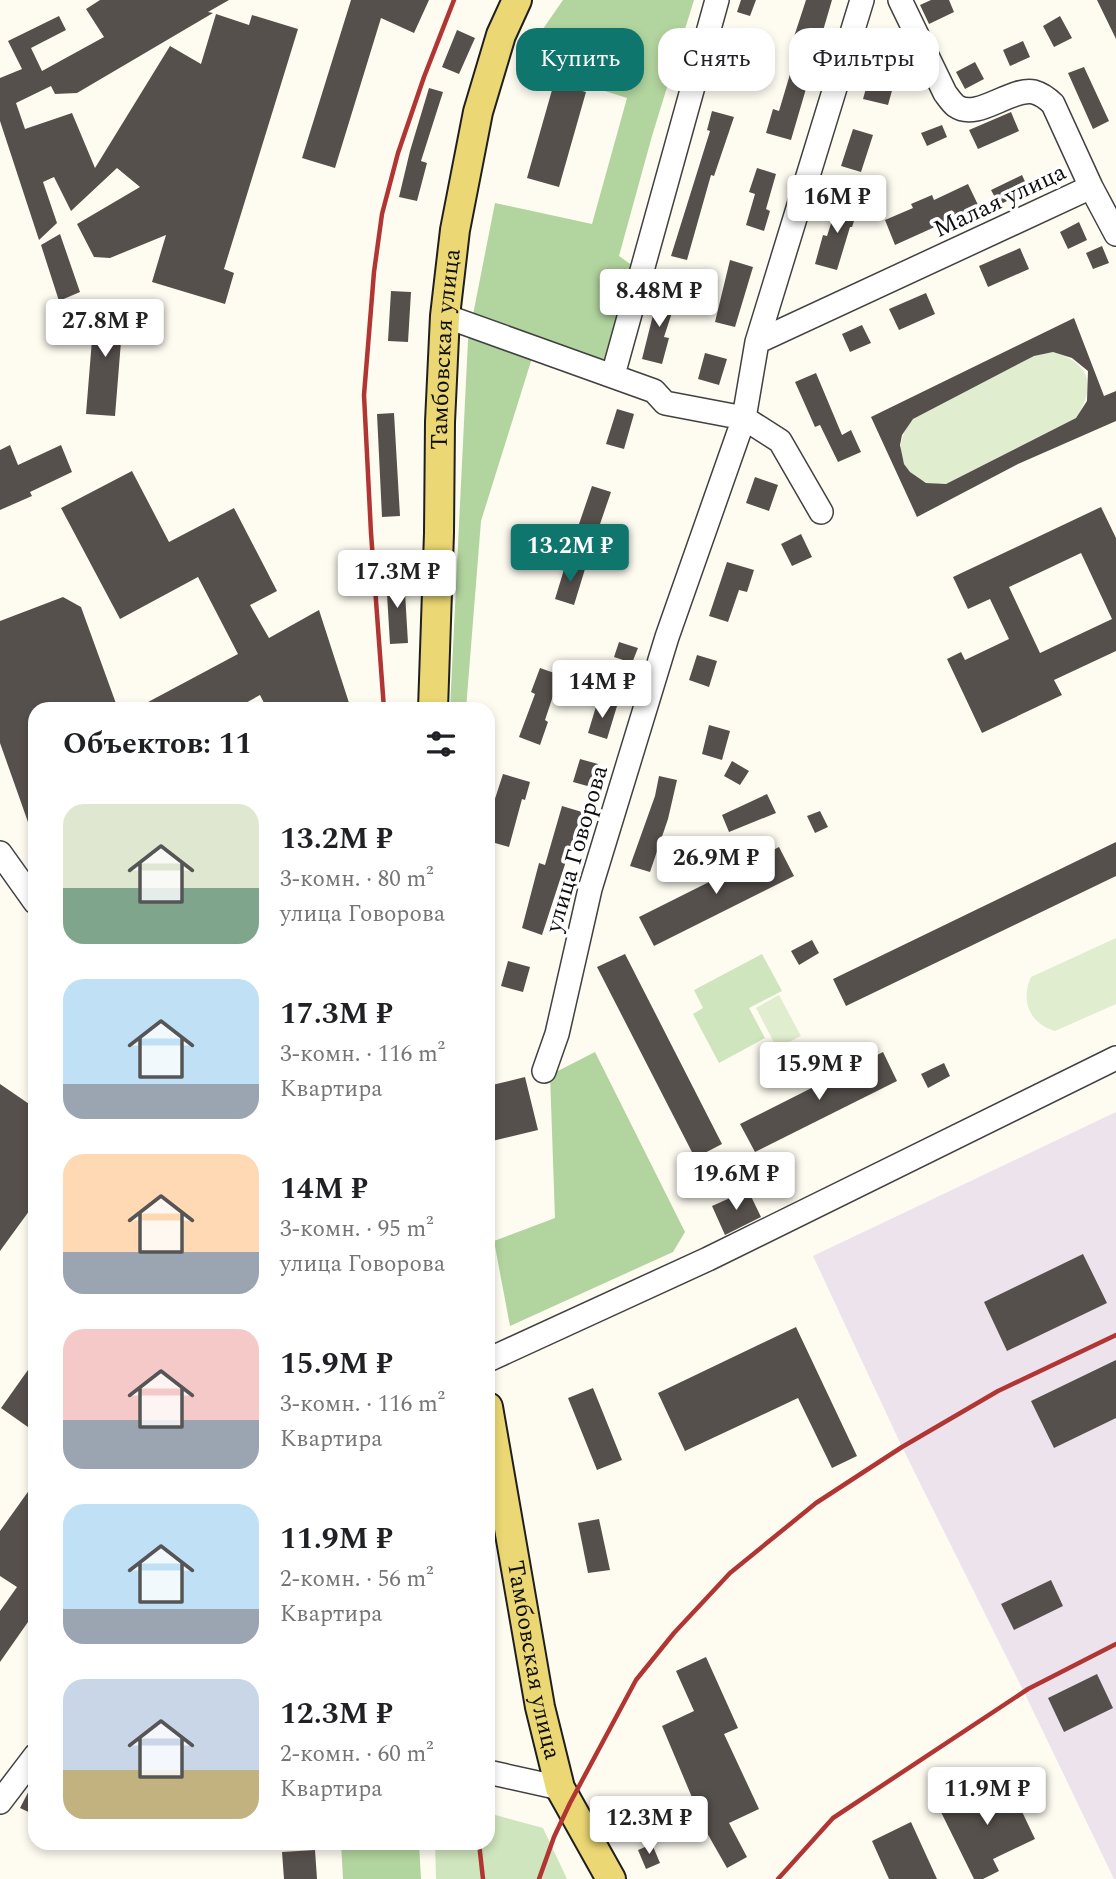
<!DOCTYPE html>
<html lang="ru">
<meta charset="utf-8">
<style>
:root{--surface:#fff;--page:#f6f6f6;--text:#202124;--muted:#757577;--accent:#0f766e}
body{margin:0;font-family:Spectral,serif;background:var(--page);color:var(--text);height:100vh;display:flex;flex-direction:column;font-size:26px;white-space:nowrap}
*{box-sizing:border-box;margin:0}
p{font-size:23px;color:var(--muted)}
.icon{flex:none;width:38px;height:38px;fill:none;stroke:currentColor;stroke-width:2;stroke-linecap:round;stroke-linejoin:round}
.map{position:relative;flex:1;overflow:hidden}
.side{position:absolute;left:28px;top:702px;width:467px;height:1148px;display:flex;flex-direction:column;background:var(--surface);border-radius:21px;box-shadow:0 4px 10px #0003}
.side>*{flex:none}
.hud{position:absolute;left:516px;top:28px;width:494px;height:63px;display:flex;gap:14px}
.price{position:absolute;translate:-50% -60px;padding:0 16px;border-radius:7px;background:#fff;color:#222;font-size:23px;line-height:46px;filter:drop-shadow(0 2px 4px #0008)}
.price::after{content:'';position:absolute;left:50%;top:42px;width:21px;height:16px;margin-left:-10px;background:inherit;clip-path:polygon(0 0,100% 0,50% 100%)}
.price.current{background:var(--accent);color:#fff}
ul{padding:0;list-style:none}
li{display:flex;align-items:center;gap:21px;height:175px;padding:0 35px}
li span{display:grid;place-items:center;flex:none;width:196px;height:140px;border-radius:21px;color:#555}
li>.icon{margin-inline-start:auto}
span .icon{width:84px;height:84px;fill:#fffc;stroke-width:1}
li b{font-size:30px}
h2{display:flex;justify-content:space-between;align-items:center;height:84px;padding:0 35px;font-size:30px}
.tag{padding:0 24px;border-radius:21px;background:var(--surface);box-shadow:0 4px 10px #0003;font-size:24px;line-height:63px}
.tag.current{background:var(--accent);color:#fff}
.map>svg:first-child{display:block}
</style>
<div class="map">
<svg width="1116" height="1879" viewBox="0 0 1116 1879">
<rect width="100%" height="100%" fill="#fefcf1"/>
<!-- industrial -->
<path fill="#ece3ec" d="M1116,1112V1879H1114L1024,1692L902,1447L813,1256Z"/>
<!-- green -->
<path fill="#cfe5bd" d="M762,954L782,991L749,1008L765,1038L719,1063L693,1014L703,1008L694,990Z
M488,1813L543,1828L567,1879H436L435,1843H488Z"/>
<!-- forest -->
<path fill="#b2d49e" d="M563,0H694L652,136L619,256L633,266L605,365L537,342L481,521L466,709H450L468,340L495,203L592,224L627,98L533,68L536,39Z
M595,1052L685,1232L673,1252L510,1326L494,1241L555,1218L550,1075Z
M341,1843H419L421,1879H343Z"/>
<!-- pitch -->
<path fill="#e0edce" d="M1053,352C1090,363 1097,385 1076,418L946,484C905,487 887,449 913,419L1034,356Z
M1116,938V1004L1055,1031C1030,1024 1020,1001 1031,977Z
M779,995L801,1036L777,1048L756,1008Z"/>
<!-- building -->
<path fill="#56504c" fill-rule="evenodd" d="M100,0H229L208,12L213,13L77,93L55,94L51,86L16,103L25,129L72,113L95,168L170,46L201,64L216,14L249,25L252,15L298,29L224,269L234,273L225,304L152,282L166,235L110,258L94,257L77,224L140,187L117,168L71,211L54,177L43,182L57,223L39,240L0,121V78L22,69L8,41L59,16L66,30L31,48L42,71L104,37L86,9Z
M351,0H429L414,33L381,18L335,168L302,158Z
M741,0H756L750,16L737,12Z
M806,0H832L791,140L766,133L773,109L779,111L796,54L789,52Z
M931,0H949L954,12L929,24L920,5Z
M1097,0H1116V39Z
M1060,16L1072,38L1054,47L1043,26Z
M457,30L475,38L459,74L442,67Z
M1023,41L1030,57L1010,66L1003,50Z
M729,46L749,53L741,75L722,68Z
M875,56L906,64L901,82L895,80L888,105L863,99Z
M975,62L984,79L965,89L956,72Z
M1084,67L1109,121L1093,129L1068,73Z
M554,83L586,92L559,187L527,178Z
M429,88L443,92L421,161L427,163L417,201L399,197L410,151Z
M712,111L734,117L714,176L711,175L687,260L671,256L710,131L707,130Z
M1011,112L1019,131L978,149L969,130Z
M942,125L947,137L927,146L921,133Z
M853,129L873,135L861,172L841,166Z
M757,168L776,174L766,209L770,211L764,231L746,225L755,194L749,192Z
M1022,175L1029,190L999,205L991,190Z
M968,184L979,207L895,245L885,220L913,208L911,204L932,195L934,200Z
M839,199L859,206L852,227H850L837,270L815,264L823,235L827,236Z
M1079,222L1087,240L1068,249L1060,232Z
M60,234L80,292L59,301L41,245Z
M1102,246L1109,263L1093,269L1086,253Z
M1020,248L1029,269L988,287L979,266Z
M730,260L753,267L735,327L715,322Z
M391,291L411,292L408,342L388,341Z
M659,291L677,297L664,337L669,338L662,364L642,359Z
M926,293L935,314L899,330L889,309Z
M95,302L124,304L115,416L86,414Z
M1074,318L1104,396L1116,391V421L1018,464L917,517L871,417ZM1053,352L1072,358L1088,371L1087,401L1076,418L946,484L926,483L910,472L904,464L900,445L902,435L913,419L1034,356Z
M862,325L871,343L850,352L842,334Z
M705,353L727,359L719,385L698,379Z
M816,373L842,435L851,430L861,452L838,462L820,425L815,427L795,382Z
M617,409L634,414L624,449L606,444Z
M394,413L400,516L382,517L377,414Z
M10,445L18,465L61,445L72,472L30,492L32,496L0,510V450Z
M132,471L169,542L234,508L277,591L250,605L269,638L319,610L351,709H267L260,695L235,709H135L238,654L198,577L120,619L61,508Z
M755,477L778,485L769,511L746,503Z
M592,486L611,492L598,530L579,524Z
M1101,507L1116,538V651L1054,680L1062,695L982,733L947,659L961,652L965,660L1009,639L990,599L968,609L953,577ZM1081,553L1112,619L1040,653L1009,587Z
M801,534L812,557L792,566L781,544Z
M727,562L754,570L747,592L739,590L728,622L709,616Z
M566,563L585,569L574,605L555,599Z
M404,576L408,643L390,644L386,577Z
M63,597L81,607L118,709H35L34,839L0,743V621Z
M619,642L638,648L632,663L614,657Z
M697,655L717,661L709,687L689,680Z
M540,668L560,675L545,720L548,722L540,745L519,737L535,694L531,692Z
M598,700L617,706L607,739L588,733Z
M709,725L730,731L722,760L702,754Z
M580,759L598,764L591,787L573,782Z
M732,761L749,771L740,785L724,776Z
M503,774L530,782L525,800L522,799L509,847L488,841V813L490,814Z
M659,776L677,780L668,819L650,872L630,866L655,796Z
M767,794L776,813L729,832L722,815Z
M562,806L582,812L542,935L522,928L539,863L545,865Z
M820,811L828,827L815,833L807,816Z
M1116,842V876L846,1006L833,979Z
M779,847L794,876L654,946L639,917Z
M812,940L819,953L799,965L791,951Z
M625,954L722,1144L695,1158L597,967Z
M508,961L530,967L523,992L501,986Z
M883,1052L897,1081L755,1152L740,1124Z
M944,1063L950,1076L928,1088L921,1074Z
M525,1077L538,1130L488,1142V1086Z
M0,1084L35,1108V1203L0,1251Z
M748,1190L761,1217L725,1235L712,1206Z
M1083,1254L1107,1303L1007,1351L984,1302Z
M796,1327L857,1456L832,1468L798,1398L685,1451L658,1393Z
M35,1360V1432L1,1408Z
M1116,1360V1418L1054,1448L1031,1401Z
M593,1388L622,1460L597,1470L568,1398Z
M35,1482V1612L0,1662V1611L17,1587L0,1576V1531Z
M599,1519L610,1570L588,1573L578,1523Z
M1051,1580L1063,1606L1014,1630L1001,1604Z
M706,1657L738,1728L724,1734L759,1809L729,1823L747,1857L727,1868L707,1833L662,1726L694,1711L676,1671Z
M1097,1674L1113,1708L1064,1732L1048,1698Z
M1006,1778L1035,1839L993,1859L999,1871L983,1879H974L939,1808Z
M35,1779V1815L20,1808Z
M911,1822L937,1879H889L872,1841Z
M652,1844L660,1863L646,1869L638,1850Z
M315,1850L317,1879H284L282,1852Z"/>
<g fill="none" stroke-linecap="round" stroke-linejoin="round">
<!-- minor casing -->
<g stroke="#414141" stroke-width="26">
<path id="minor" d="M1091,187L1116,234
M445,316L654,391L665,403L744,418L780,441L821,512
M757,342L1091,187L1053,104C1048,99 1041,94 1034,92C1011,87 977,121 956,106C952,103 948,97 945,93L900,0
M613,375L717,0
M0,853L35,902
M544,1071L557,1034L590,889L667,637L744,418L757,342L862,0
M488,1360L708,1259L1116,1058
M488,1772L560,1788
M0,1802L35,1756"/>
</g>
<!-- major casing -->
<g stroke="#1f1f1f" stroke-width="32">
<g id="major">
<path id="s1" d="M433,709L439,533L440,422L445,316L455,230L478,112L501,35L517,0"/>
<path id="s2" d="M488,1407L540,1707L560,1788L611,1879"/>
</g>
</g>
<!-- minor -->
<use href="#minor" stroke="#fff" stroke-width="23"/>
<!-- major -->
<use href="#major" stroke="#ebd773" stroke-width="28"/>
<!-- rail -->
<path stroke="#b13633" stroke-width="4.5" d="M384,709L371,533L364,395L374,272L382,214L398,153L424,77L454,0
M479,1843L483,1879
M539,1879L554,1837L570,1803L636,1680L674,1633L730,1573L816,1503L902,1447L998,1391L1116,1335
M778,1879L833,1818L1028,1689L1116,1644"/>
</g>
<g text-anchor="middle" dominant-baseline="central" stroke-width="7" stroke-linejoin="round" paint-order="stroke">
<!-- street labels -->
<g font-size="24" fill="#0e0e0e" stroke="#fff">
<text transform="translate(1000 201) rotate(-25)">Малая улица</text>
<text stroke="none"><textPath href="#s1" startOffset="360">Тамбовская улица</textPath></text>
<text transform="translate(577 849) rotate(-74)">улица Говорова</text>
<text stroke="none"><textPath href="#s2" startOffset="257">Тамбовская улица</textPath></text>
</g>
</g>
</svg>
<b class="price" style="left:837px;top:235px">16M ₽</b>
<b class="price" style="left:659px;top:329px">8.48M ₽</b>
<b class="price" style="left:105px;top:359px">27.8M ₽</b>
<b class="price current" style="left:570px;top:584px">13.2M ₽</b>
<b class="price" style="left:397px;top:610px">17.3M ₽</b>
<b class="price" style="left:602px;top:720px">14M ₽</b>
<b class="price" style="left:716px;top:896px">26.9M ₽</b>
<b class="price" style="left:819px;top:1102px">15.9M ₽</b>
<b class="price" style="left:736px;top:1212px">19.6M ₽</b>
<b class="price" style="left:987px;top:1827px">11.9M ₽</b>
<b class="price" style="left:649px;top:1856px">12.3M ₽</b>
<div class="hud">
<a class="tag current">Купить</a>
<a class="tag">Снять</a>
<a class="tag">Фильтры</a>
</div>
<section class="side">
<h2>Объектов: 11<svg class="icon" aria-label="filters" viewBox="0 0 24 24"><path d="M4 7h16M4 17h16"/><circle cx="9" cy="7" r="2"/><circle cx="15" cy="17" r="2"/></svg></h2>
<ul>
<li><span style="background:linear-gradient(#dfe7d0 60%,#7fa58c 0)"><svg class="icon" aria-label="home" viewBox="0 0 24 24"><path d="M3 11l9-7 9 7M6 9v11h12V9"/></svg></span><div><b>13.2M ₽</b><p>3-комн. · 80 m²</p><p>улица Говорова</p></div></li>
<li><span style="background:linear-gradient(#bfe0f5 75%,#9aa5b1 0)"><svg class="icon" aria-label="home" viewBox="0 0 24 24"><path d="M3 11l9-7 9 7M6 9v11h12V9"/></svg></span><div><b>17.3M ₽</b><p>3-комн. · 116 m²</p><p>Квартира</p></div></li>
<li><span style="background:linear-gradient(#ffd9b3 70%,#9aa5b1 0)"><svg class="icon" aria-label="home" viewBox="0 0 24 24"><path d="M3 11l9-7 9 7M6 9v11h12V9"/></svg></span><div><b>14M ₽</b><p>3-комн. · 95 m²</p><p>улица Говорова</p></div></li>
<li><span style="background:linear-gradient(#f6c9c9 65%,#9aa5b1 0)"><svg class="icon" aria-label="home" viewBox="0 0 24 24"><path d="M3 11l9-7 9 7M6 9v11h12V9"/></svg></span><div><b>15.9M ₽</b><p>3-комн. · 116 m²</p><p>Квартира</p></div></li>
<li><span style="background:linear-gradient(#bfe0f5 75%,#9aa5b1 0)"><svg class="icon" aria-label="home" viewBox="0 0 24 24"><path d="M3 11l9-7 9 7M6 9v11h12V9"/></svg></span><div><b>11.9M ₽</b><p>2-комн. · 56 m²</p><p>Квартира</p></div></li>
<li><span style="background:linear-gradient(#c9d6e8 65%,#c2b280 0)"><svg class="icon" aria-label="home" viewBox="0 0 24 24"><path d="M3 11l9-7 9 7M6 9v11h12V9"/></svg></span><div><b>12.3M ₽</b><p>2-комн. · 60 m²</p><p>Квартира</p></div></li>
</ul>
</section>
</div>
